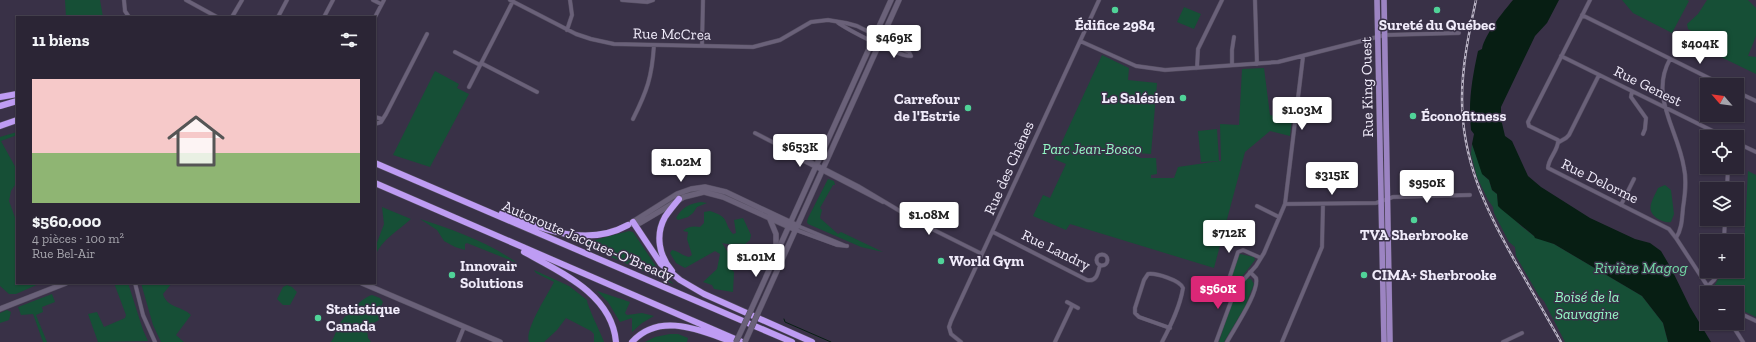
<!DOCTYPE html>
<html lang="fr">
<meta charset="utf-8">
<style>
:root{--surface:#2b2535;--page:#373141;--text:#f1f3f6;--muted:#a6a5ad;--line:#474250;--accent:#db2777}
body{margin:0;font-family:"Zilla Slab",serif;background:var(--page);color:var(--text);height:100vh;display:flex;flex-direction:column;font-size:15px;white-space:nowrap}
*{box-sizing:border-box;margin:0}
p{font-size:13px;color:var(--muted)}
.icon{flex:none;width:22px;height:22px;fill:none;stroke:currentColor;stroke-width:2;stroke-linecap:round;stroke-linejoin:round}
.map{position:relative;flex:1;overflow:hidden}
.panel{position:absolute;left:16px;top:16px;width:360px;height:268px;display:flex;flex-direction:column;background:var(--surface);border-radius:0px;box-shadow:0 1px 3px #0004,0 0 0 1px var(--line)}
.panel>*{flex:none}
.needle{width:26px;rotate:298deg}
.fabs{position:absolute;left:1700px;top:78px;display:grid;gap:8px}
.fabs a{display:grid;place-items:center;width:44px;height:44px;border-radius:0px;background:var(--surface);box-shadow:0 1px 3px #0004,0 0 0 1px var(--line);font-size:20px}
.price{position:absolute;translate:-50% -34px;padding:0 9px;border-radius:4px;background:#fff;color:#222;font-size:13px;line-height:26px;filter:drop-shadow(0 1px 2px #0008)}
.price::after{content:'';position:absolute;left:50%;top:24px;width:12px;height:9px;margin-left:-6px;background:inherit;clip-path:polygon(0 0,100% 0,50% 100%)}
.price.current{background:var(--accent);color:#fff}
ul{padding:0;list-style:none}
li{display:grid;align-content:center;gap:8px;height:212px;padding:0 16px}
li+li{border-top:1px solid var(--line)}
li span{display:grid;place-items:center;height:124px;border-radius:0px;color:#555}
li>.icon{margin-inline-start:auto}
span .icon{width:72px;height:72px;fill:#fffc;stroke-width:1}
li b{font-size:17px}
h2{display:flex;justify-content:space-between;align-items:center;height:48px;padding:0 16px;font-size:17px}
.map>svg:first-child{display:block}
</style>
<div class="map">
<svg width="1756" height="342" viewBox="0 0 1756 342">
<rect width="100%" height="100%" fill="#393147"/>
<!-- green -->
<path fill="#164f36" d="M65,0H100L103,17H66Z
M1622,0H1687L1689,1L1672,33L1633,13Z
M1707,0H1748L1756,8V36L1748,56L1756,57V74L1696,45L1699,35L1688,29L1687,24L1698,14Z
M1184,7L1201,14L1194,29L1177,22Z
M1102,55L1129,68L1128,80L1157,83L1151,154L1124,152L1141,158H1156L1157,174L1151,175V178H1174L1178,167L1219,161L1201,162L1198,131L1217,129L1219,161H1221L1220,124L1239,125L1242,69L1264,68L1270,115L1292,120L1290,136L1270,131L1245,152L1214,268L1070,224L1066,230L1033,216L1043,195L1050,198L1066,164L1054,159Z
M435,71L459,84L457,88L469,94L430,167L393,155Z
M17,132V135L1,141L17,170V182L11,191L9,201L17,223V283H41L16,294H9L0,286V137Z
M1472,144L1484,176L1489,180L1492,190L1497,194L1498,202L1521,226L1534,236L1554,244L1642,296L1663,323L1668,342H1565L1544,301L1539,296L1516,256L1515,247L1509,242L1494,213L1493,207L1488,200L1477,177L1471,154Z
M1748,171L1756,175V317L1737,308V293H1715L1713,288L1723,271H1737V247H1744Z
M828,179L834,181L835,185H833L820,208L822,210L820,218L838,234L841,232L883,252L861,247L808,224L807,222L808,218Z
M1665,185L1671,190L1674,214L1671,222C1666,223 1662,221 1658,219C1644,210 1653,200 1658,188Z
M701,202L707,203L697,207L693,213L688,217L678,220L676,218C682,207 689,204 701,202Z
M382,207L411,219C398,231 382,239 375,256V248L384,224Z
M710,211C731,218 722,221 733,234L736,233L734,220L743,218L751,235L750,240L745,244C736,243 730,245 722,243L729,254C727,262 728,265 734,272L733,292L714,289L712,285L703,282L717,269L720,254L715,251L685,268L676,263L670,253L672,250C678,251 683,256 689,257L692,255L687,239L688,232L683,231C688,226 694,226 700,227L704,223V212Z
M420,219C452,229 490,243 517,263L467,243L465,244V250L455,247L444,241L437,230Z
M629,231L633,232L660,272L674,284L576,242L595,240Z
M1240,254L1254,257L1255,260L1241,278L1235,280L1232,277L1237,258Z
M534,270L569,286L587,300C587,306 601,333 604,342H594V334L591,331L566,318L557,330L544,342H529C524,330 548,294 554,282L536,273Z
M1246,279H1251L1254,284L1245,307L1224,342H1219C1226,320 1231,297 1246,279Z
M114,283H128L143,330L148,341L98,342L88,314L97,312L104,327L125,318L126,315Z
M141,283H172L163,294C167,308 182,306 191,315L176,335L184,342H161L153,325Z
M287,285L292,287L297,292L290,305H283L277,299L283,287Z
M597,291L630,302L625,313L627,315L642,313L654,316L642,323L632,332V318L620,322L608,302Z
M52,294L55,302L42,307L43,312L36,315L47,342H43L33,314L21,315L18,307Z
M372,295L380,298L383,302L378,314L379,320L370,325L367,329L368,338L371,342H331C335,336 336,331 339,325C344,316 363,297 372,295Z
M7,310L11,312L9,320L0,323V313Z
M670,334H678L688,338L687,342H645L655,337Z"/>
<!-- water -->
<path fill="#071e13" d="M1513,0H1559L1547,23L1535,36L1501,107V119L1505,136L1512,141L1528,176L1541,187L1590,218L1635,239L1650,243L1661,251L1671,268L1690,307L1711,342H1668L1663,323L1642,296L1554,244L1535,238L1534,236L1501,209L1498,206L1497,194L1492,190L1489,180L1482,174L1472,144L1474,134L1471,130C1468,102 1472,79 1478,51L1482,49C1485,34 1503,12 1513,0Z"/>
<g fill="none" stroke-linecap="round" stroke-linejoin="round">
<!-- stream -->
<path stroke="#071e13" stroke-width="1" d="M784,319L785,322L831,342"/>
<!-- street casing -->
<g stroke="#564f62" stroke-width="4.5">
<path id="street" d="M124,0L125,11L129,17
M186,0L217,17
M373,0L381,4
M510,0L576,34L591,39L614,44L753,47L780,40L811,22L828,20L846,23L857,26L909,52L911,56
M622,0L647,2L653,0
M1255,0L1257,64
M1590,0L1528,122L1529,126L1558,140C1559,150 1548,158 1548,168L1669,229L1676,238L1712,293
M1582,15L1723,85
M232,17L242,0
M278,17L287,0
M324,17L333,0
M375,17L384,0
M837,22C848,30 900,57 911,56
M567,30L572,15L570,0
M1080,41L1136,66L1165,70L1278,62L1385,35L1459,33
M702,46L703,0
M455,52L480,65
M1561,56L1725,137
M1670,59C1649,97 1678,129 1684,168C1687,181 1685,195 1683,208C1682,218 1682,229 1676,238
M481,63L537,92
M1232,65V50L1234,37
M1197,68L1198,49L1222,0
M469,87L513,1
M1632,91L1631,97L1646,118L1645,129L1643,134
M1737,92L1756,101
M375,117L382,119
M633,119C647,91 652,77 654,45
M375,124L381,122L386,114L427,34
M755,133L858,186L920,223L982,254
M1559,142L1566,138L1569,135L1599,75
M1737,143L1756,152
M800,159L883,202
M1727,189L1728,167
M1285,204L1376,203L1393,197L1470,195
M1621,205L1634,179
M1257,206L1279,217
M798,226L846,246
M796,230L837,245L847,246
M993,232L1087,280C1097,282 1098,273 1100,265
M1724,241L1725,219
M1096.5 260a5.5 5.5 0 1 1 11 0a5.5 5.5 0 1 1-11 0Z
M135,283L143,315L155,342
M1238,286L1231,280L1230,276L1238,252L1243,250L1261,258
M1708,286L1714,280L1720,271
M1067,302L1078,308
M1737,312L1756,321
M1731,323L1743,342
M458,342L464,327
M961,342L951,334L949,327L951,321L1099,0
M1055,342L1072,306
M1162,342C1171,325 1180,307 1183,288C1180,280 1156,273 1148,274L1144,280L1135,308V313L1139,317L1170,328
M1216,342L1233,296L1238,286L1256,266L1264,253L1285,204L1303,57
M1227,342C1234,329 1260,291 1256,278L1250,272
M1282,342L1322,247L1323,204
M1503,342L1522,333"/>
</g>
<!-- secondary casing -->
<g stroke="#564f62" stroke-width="6">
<path id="secondary" d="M769,217L776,234V253
M631,223L677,194L691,189L705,187L726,192L798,226
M631,224L640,223L684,197L704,192L723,197L796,230
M362,283L500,342
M0,309L66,283
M751,310L891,0
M758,313L899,0"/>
</g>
<!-- primary casing -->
<g stroke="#564f62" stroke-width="6">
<path id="primary" d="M1377,0L1384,342
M1384,0L1390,342"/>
</g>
<!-- highway casing -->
<g stroke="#564f62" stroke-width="7">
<path id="highway" d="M0,97L17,94
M0,106L17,101
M0,126L17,120
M375,163L792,342
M375,183L742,342
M502,213C543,229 586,248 628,225
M633,222L661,264L680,280L704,294L812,342
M524,252C560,272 612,294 616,342
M672,271C659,256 655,235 665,217C669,211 674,205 679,199
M632,342C660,311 701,331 733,342"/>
</g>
<!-- street -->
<use href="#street" stroke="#6a6179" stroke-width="3.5"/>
<!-- secondary -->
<use href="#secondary" stroke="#6a6179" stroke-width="5"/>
<!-- primary -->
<use href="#primary" stroke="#9c84c2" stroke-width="5.5"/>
<!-- highway -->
<use href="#highway" stroke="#be9cf3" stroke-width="6"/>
<!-- rail casing -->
<g stroke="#bab4c5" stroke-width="2.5">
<path id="rail" d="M1476,0C1469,32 1462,66 1462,99C1462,161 1486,210 1516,263C1531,289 1546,316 1561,342"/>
</g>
<!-- rail -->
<use href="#rail" stroke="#393147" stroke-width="1" stroke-dasharray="3" stroke-linecap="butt"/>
<!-- secondary-bridge casing -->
<g stroke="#564f62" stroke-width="6" stroke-linecap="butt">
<path id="secondary-bridge" d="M736,342L751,310
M745,342L758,313"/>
</g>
<!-- secondary-bridge -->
<use href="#secondary-bridge" stroke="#6a6179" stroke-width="5"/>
</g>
<!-- markers -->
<g fill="#50d398" stroke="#393147" stroke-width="1.5">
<circle cx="1115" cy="10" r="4"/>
<circle cx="1437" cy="10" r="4"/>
<circle cx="1183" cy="98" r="4"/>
<circle cx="968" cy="108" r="4"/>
<circle cx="1413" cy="116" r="4"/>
<circle cx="1414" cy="220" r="4"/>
<circle cx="941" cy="261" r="4"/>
<circle cx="452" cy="275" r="4"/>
<circle cx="1364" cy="275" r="4"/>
<circle cx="318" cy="318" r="4"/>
</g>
<g text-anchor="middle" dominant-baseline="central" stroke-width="3" stroke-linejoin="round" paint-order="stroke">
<!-- poi labels -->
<g font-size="15" font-weight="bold" fill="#f0ebfa" stroke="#393147" text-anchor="start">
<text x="1115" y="25" text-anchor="middle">Édifice 2984</text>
<text x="1437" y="25" text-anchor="middle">Sureté du Québec</text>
<text x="1175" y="98" text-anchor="end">Le Salésien</text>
<text x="960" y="99" text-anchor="end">Carrefour<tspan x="960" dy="17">de l'Estrie</tspan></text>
<text x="1421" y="116">Éconofitness</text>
<text x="1414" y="235" text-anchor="middle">TVA Sherbrooke</text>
<text x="949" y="261">World Gym</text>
<text x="460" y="266">Innovair<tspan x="460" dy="17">Solutions</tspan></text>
<text x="1372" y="275">CIMA+ Sherbrooke</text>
<text x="326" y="309">Statistique<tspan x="326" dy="17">Canada</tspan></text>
</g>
<!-- street labels -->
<g font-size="15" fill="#f0ebfa" stroke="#393147">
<text transform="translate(672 34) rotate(1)">Rue McCrea</text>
<text transform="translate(1648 86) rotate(26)">Rue Genest</text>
<text transform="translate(1367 87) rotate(-91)">Rue King Ouest</text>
<text transform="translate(1009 168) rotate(-66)">Rue des Chênes</text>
<text transform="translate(1600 181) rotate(26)">Rue Delorme</text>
<text transform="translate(588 241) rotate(23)">Autoroute Jacques-O'Bready</text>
<text transform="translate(1056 250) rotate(26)">Rue Landry</text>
</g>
<!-- park labels -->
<g font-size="15" font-style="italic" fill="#94f9c6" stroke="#393147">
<text x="1092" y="149">Parc Jean-Bosco</text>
<text x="1587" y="297">Boisé de la<tspan x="1587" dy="17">Sauvagine</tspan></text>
</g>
<!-- water labels -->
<g font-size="16" font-style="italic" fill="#71d6a4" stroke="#393147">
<text x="1641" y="267">Rivière Magog</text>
</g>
</g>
</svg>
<div class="fabs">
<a><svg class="needle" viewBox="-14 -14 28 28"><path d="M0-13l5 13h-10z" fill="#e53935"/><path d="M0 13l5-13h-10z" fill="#a6a5ad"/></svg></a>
<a><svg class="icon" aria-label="locate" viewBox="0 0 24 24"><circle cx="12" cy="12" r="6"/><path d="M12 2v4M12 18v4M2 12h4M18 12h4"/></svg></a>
<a><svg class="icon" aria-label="layers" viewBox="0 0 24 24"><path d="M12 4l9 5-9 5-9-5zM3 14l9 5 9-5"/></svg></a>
<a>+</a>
<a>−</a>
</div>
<b class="price" style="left:894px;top:59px">$469K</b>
<b class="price" style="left:1700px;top:65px">$404K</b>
<b class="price" style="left:1302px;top:131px">$1.03M</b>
<b class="price" style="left:800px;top:168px">$653K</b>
<b class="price" style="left:681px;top:183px">$1.02M</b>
<b class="price" style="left:1332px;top:196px">$315K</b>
<b class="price" style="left:1427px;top:204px">$950K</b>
<b class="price" style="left:929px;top:236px">$1.08M</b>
<b class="price" style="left:1229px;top:254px">$712K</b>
<b class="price" style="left:756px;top:278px">$1.01M</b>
<b class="price current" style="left:1218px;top:310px">$560K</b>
<section class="panel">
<h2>11 biens<svg class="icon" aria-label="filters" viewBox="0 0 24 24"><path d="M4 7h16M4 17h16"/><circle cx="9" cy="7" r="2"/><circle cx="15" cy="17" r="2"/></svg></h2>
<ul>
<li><span style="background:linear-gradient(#f6c9c9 60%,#8fb573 0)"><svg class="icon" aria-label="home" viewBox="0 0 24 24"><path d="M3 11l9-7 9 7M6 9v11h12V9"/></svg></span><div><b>$560,000</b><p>4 pièces · 100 m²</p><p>Rue Bel-Air</p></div></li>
</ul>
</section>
</div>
